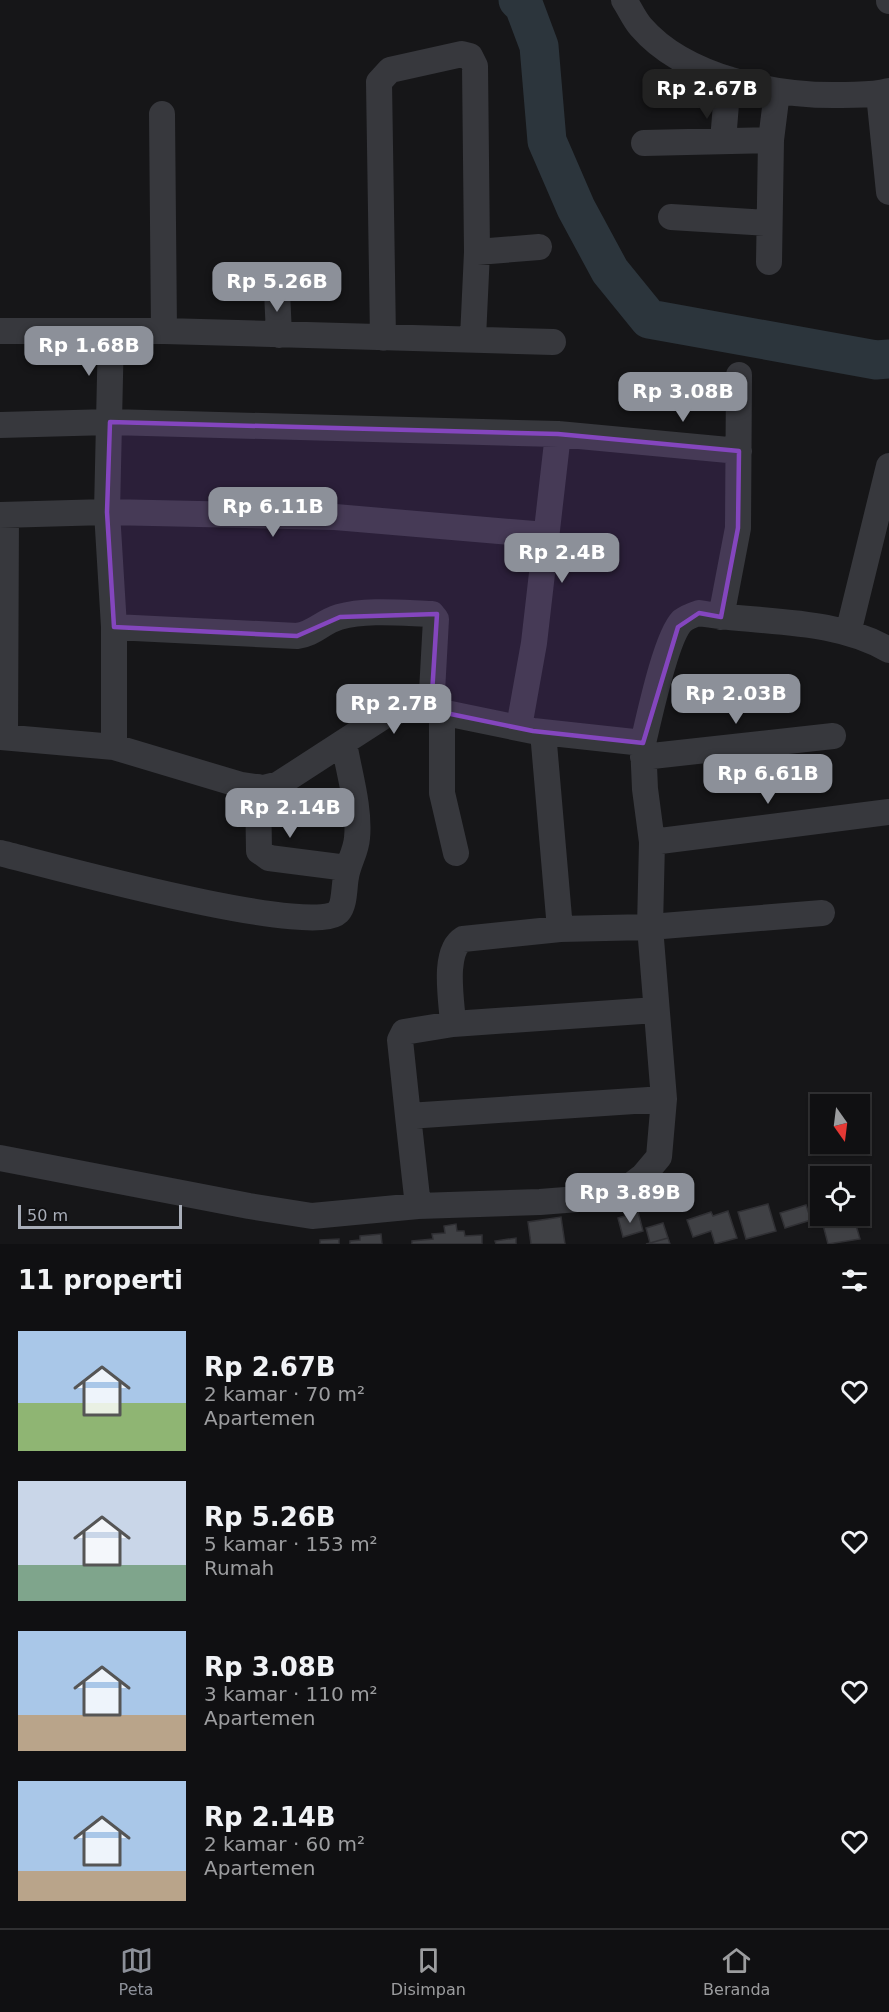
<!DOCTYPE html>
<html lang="id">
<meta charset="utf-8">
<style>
:root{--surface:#101012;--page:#19191b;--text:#f1f3f6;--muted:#9c9d9f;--line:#303032;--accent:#8c9099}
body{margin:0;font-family:"DejaVu Sans",sans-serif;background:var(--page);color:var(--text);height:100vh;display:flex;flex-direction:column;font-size:22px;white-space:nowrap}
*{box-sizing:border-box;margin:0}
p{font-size:20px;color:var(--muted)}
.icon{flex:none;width:33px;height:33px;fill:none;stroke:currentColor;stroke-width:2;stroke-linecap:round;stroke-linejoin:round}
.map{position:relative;height:1244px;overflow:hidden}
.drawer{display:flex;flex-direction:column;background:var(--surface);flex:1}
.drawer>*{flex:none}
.needle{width:39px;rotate:166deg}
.fabs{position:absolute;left:810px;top:1094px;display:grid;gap:12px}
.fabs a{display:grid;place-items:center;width:60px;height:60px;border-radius:0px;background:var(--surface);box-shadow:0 2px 4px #0004,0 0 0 2px var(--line);font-size:30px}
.scale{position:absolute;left:18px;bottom:15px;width:164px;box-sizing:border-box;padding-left:6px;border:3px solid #a8adb8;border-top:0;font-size:16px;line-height:21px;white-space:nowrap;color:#a8adb8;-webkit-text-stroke:4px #111113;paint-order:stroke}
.price{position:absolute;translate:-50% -51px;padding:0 14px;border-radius:12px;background:var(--accent);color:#fff;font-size:20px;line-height:39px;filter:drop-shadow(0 2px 3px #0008)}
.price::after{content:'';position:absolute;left:50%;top:36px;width:18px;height:14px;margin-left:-9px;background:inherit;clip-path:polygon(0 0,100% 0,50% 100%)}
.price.on{background:#222;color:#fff}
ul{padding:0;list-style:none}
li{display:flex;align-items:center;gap:18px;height:150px;padding:0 18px}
li span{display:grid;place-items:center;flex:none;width:168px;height:120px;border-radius:0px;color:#555}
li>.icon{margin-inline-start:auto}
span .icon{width:72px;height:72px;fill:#fffc;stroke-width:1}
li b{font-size:26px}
h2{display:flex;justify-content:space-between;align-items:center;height:72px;padding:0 18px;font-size:26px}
.menu{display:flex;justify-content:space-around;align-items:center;height:84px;border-top:2px solid var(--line);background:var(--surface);font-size:16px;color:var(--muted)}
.menu a{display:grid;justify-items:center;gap:3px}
.menu .on{color:var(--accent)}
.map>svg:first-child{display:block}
</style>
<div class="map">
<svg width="889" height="1244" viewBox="0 0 889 1244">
<rect width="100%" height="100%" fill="#161618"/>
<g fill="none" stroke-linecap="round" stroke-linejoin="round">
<!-- river -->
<path stroke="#2c353c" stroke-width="39" d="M518,0L524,6L539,46L547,141L576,208L610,271L649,319L876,360L889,359"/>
</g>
<!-- building -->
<path fill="#404145" stroke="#303034" stroke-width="1.5" d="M768,1204L776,1231L746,1239L738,1212Z
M806,1205L811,1220L785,1228L780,1213Z
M728,1211L737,1238L715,1244L711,1231L693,1237L687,1220L711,1212L713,1216Z
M638,1212L643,1231L623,1237L618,1218Z
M830,1215H853L860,1239L828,1244L821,1217Z
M561,1217L565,1244H531L528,1222Z
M663,1223L668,1238L650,1243L646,1228Z
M456,1224L457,1231H464L465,1236L482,1235V1244H412V1241L433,1239L432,1234L445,1233L444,1226Z
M381,1234L382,1244H350V1241L360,1240V1236Z
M516,1238V1244H496L495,1241Z
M668,1238L670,1244H646L650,1243Z
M339,1239V1244H320V1240Z"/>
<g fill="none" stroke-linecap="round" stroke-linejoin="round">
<!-- minor -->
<path stroke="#37383d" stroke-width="26" d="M624,0C630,9 634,19 641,27C685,78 775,96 839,95C856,94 873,96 889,91
M889,0V1
M879,94L889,192
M162,114L164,331
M723,141L728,79
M644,143L771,140
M671,217L769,223
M477,252L539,247
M769,262L771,140L777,92
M277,291L279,335
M0,331H164L553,342
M111,332L107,512L114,627V747
M383,338L379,82L390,70L462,54L470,56L475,66L477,252L473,338
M0,425L110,422L558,434L739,451
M0,515L107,512L335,517L546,535
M721,617L738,528L739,375
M114,627L297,636C314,634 322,622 339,617C367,609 402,613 432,614L436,619L431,710
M848,633L889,466
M442,712V793L456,853
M519,727L534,643L558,434
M543,732L560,929
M0,737L114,747L241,785L263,788L279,784L384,716L404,709L431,710L533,731L643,743C649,718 666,637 682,621C687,617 693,615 699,613C761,624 832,617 889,650
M5,737L6,515
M643,757L833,736
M258,787L259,851L269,858L347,868
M652,842L889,812
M0,853C45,864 312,938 338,912C345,905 344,886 346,877C348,863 356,852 357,838C360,808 349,773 344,743
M453,1024C452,1002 442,952 463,939L560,929L650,927L822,913
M408,1116L400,1040L404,1032L453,1024L656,1010
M0,1158L249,1206L312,1216L418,1206L540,1202L604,1197L630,1186L643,1176L659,1157L664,1099L650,927L652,842L645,789L643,743
M418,1206L408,1116L664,1099"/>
</g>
<!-- marked area -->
<path fill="#8446be" fill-opacity="0.2" stroke="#8446be" stroke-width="4.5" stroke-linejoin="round" d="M110,422L558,434L739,451L738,528L721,617L699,613L678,627L643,743L533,731L431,710L437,614L340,617L297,636L114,627L107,512Z"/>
</svg>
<div class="fabs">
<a><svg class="needle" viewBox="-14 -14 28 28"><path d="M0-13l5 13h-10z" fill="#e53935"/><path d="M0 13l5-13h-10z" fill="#9c9d9f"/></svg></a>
<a><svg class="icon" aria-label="locate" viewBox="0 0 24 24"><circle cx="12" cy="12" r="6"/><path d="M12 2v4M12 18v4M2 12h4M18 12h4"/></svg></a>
</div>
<div class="scale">50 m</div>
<b class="price on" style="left:707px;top:120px">Rp 2.67B</b>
<b class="price" style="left:277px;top:313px">Rp 5.26B</b>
<b class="price" style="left:89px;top:377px">Rp 1.68B</b>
<b class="price" style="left:683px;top:423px">Rp 3.08B</b>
<b class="price" style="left:273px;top:538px">Rp 6.11B</b>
<b class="price" style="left:562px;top:584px">Rp 2.4B</b>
<b class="price" style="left:736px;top:725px">Rp 2.03B</b>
<b class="price" style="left:394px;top:735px">Rp 2.7B</b>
<b class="price" style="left:768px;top:805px">Rp 6.61B</b>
<b class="price" style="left:290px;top:839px">Rp 2.14B</b>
<b class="price" style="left:630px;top:1224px">Rp 3.89B</b>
</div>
<section class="drawer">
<h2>11 properti<svg class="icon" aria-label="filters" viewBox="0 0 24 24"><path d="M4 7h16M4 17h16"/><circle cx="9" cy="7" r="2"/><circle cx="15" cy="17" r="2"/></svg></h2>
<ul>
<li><span style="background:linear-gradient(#a9c7e8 60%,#8fb573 0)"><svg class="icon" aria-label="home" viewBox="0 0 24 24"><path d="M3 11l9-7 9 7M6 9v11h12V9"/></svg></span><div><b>Rp 2.67B</b><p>2 kamar · 70 m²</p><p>Apartemen</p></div><svg class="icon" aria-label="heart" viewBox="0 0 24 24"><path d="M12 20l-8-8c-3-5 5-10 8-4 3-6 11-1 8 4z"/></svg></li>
<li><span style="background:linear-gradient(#c9d6e8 70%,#7fa58c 0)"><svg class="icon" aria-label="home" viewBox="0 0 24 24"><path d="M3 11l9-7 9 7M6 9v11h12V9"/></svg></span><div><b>Rp 5.26B</b><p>5 kamar · 153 m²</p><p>Rumah</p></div><svg class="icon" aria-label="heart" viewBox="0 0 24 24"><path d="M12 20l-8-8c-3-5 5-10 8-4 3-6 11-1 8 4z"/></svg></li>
<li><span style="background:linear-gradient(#a9c7e8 70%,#b9a48a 0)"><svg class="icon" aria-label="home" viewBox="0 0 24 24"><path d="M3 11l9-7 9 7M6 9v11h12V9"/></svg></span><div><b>Rp 3.08B</b><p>3 kamar · 110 m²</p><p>Apartemen</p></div><svg class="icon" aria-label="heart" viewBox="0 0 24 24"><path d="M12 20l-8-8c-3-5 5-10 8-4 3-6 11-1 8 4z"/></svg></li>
<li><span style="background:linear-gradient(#a9c7e8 75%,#b9a48a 0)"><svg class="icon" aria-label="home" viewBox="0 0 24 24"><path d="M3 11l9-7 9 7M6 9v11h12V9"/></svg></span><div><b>Rp 2.14B</b><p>2 kamar · 60 m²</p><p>Apartemen</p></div><svg class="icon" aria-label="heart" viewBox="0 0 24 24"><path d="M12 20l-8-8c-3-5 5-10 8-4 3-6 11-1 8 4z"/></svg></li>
</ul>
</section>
<nav class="menu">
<a class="on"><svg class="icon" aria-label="map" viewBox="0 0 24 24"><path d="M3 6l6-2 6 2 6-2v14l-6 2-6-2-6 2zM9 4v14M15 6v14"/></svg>Peta</a>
<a><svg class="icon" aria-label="saved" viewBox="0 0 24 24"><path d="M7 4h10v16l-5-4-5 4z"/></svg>Disimpan</a>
<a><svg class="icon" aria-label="home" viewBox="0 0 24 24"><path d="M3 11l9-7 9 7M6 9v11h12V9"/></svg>Beranda</a>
</nav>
